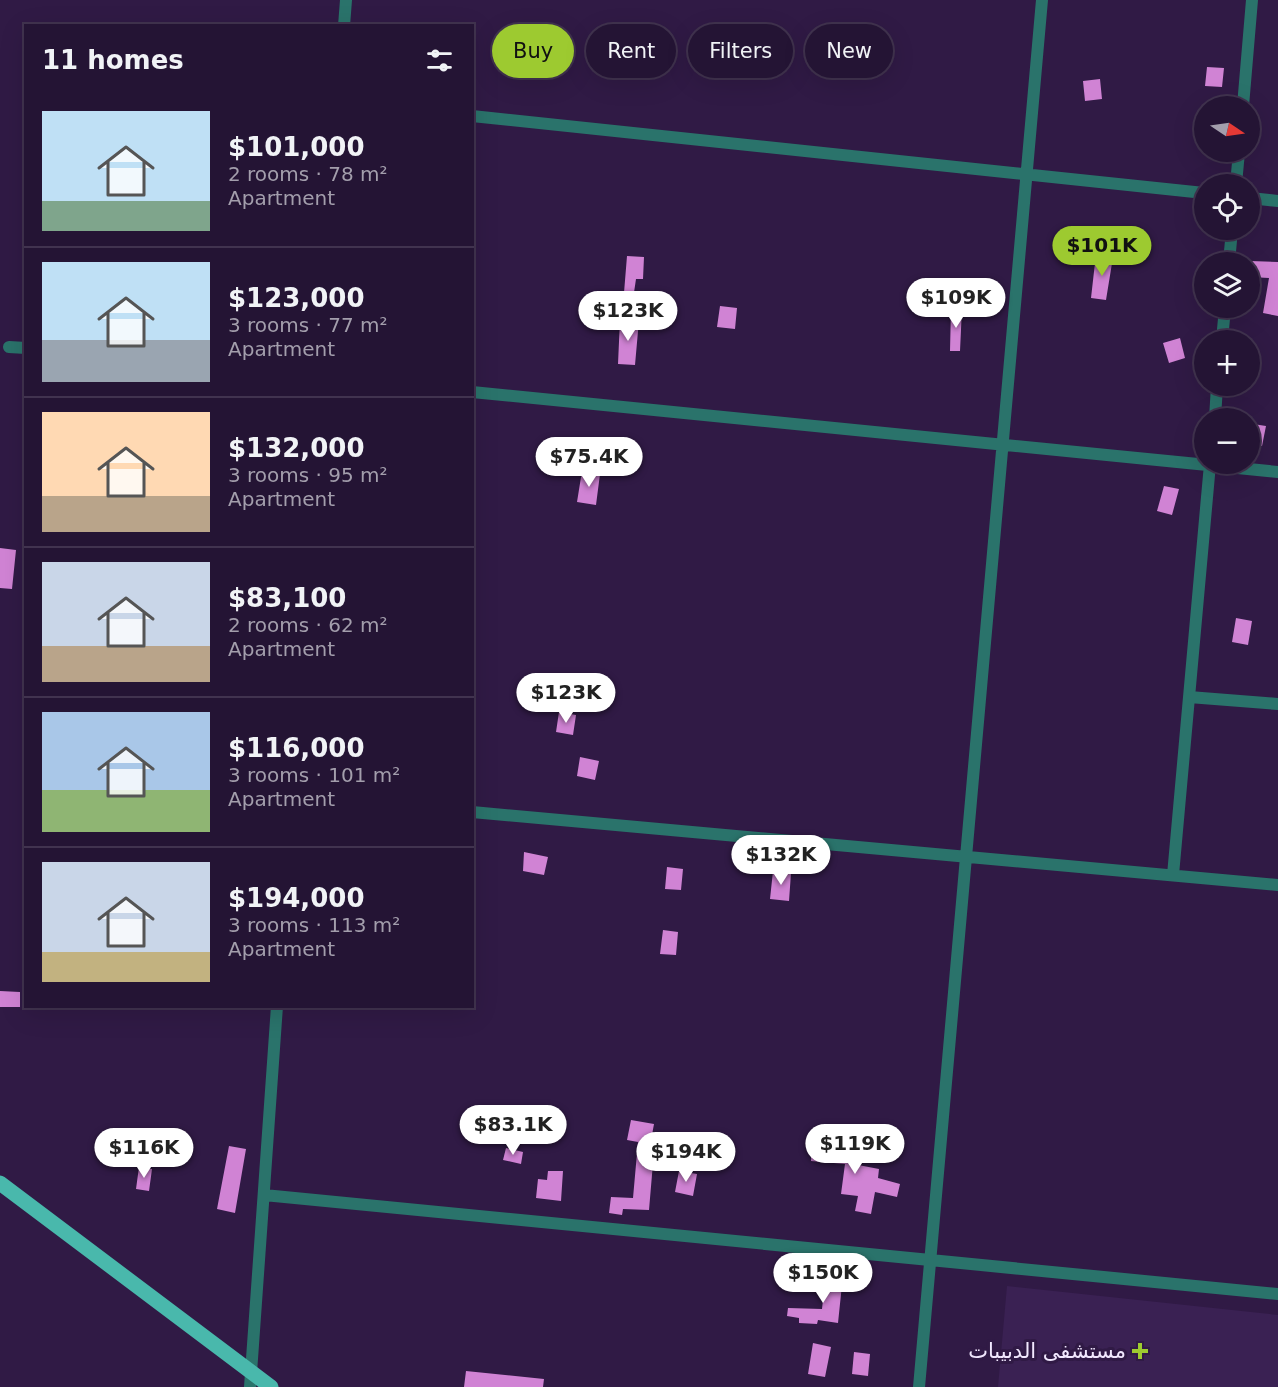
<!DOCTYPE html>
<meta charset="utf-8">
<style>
:root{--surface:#241434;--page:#2c1d3c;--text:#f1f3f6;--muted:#a39eac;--line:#41334f;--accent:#9dca30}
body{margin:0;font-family:"DejaVu Sans","Noto Sans Arabic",sans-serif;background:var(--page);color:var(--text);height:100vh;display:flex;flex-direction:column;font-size:22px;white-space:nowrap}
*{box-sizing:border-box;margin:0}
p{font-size:20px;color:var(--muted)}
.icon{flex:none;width:33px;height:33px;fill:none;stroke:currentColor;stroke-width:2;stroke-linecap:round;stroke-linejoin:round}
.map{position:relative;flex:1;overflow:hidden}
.details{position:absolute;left:24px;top:24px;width:450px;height:984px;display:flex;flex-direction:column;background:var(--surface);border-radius:0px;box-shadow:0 6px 24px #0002,0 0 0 2px var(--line)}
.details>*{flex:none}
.banner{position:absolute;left:492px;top:24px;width:570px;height:54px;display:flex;gap:12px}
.needle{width:39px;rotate:103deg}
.tools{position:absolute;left:1194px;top:96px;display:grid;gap:12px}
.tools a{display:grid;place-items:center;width:66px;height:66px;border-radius:50%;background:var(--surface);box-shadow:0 6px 24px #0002,0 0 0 2px var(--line);font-size:30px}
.price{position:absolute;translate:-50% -51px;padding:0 14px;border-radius:21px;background:#fff;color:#222;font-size:20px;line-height:39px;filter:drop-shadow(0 2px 3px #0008)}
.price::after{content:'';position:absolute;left:50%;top:36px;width:18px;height:14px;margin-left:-9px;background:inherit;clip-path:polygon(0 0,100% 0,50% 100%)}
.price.active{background:var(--accent);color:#111}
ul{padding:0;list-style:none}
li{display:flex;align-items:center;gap:18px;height:150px;padding:0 18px}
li+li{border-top:2px solid var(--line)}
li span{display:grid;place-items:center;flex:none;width:168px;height:120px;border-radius:0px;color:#555}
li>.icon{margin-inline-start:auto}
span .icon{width:72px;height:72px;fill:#fffc;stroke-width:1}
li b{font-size:26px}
h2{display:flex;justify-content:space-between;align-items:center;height:72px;padding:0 18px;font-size:26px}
.tag{padding:0 21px;border-radius:27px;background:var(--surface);box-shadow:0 6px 24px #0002,0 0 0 2px var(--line);font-size:21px;line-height:54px}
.tag.active{background:var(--accent);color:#111}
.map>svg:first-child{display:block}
</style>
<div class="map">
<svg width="1278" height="1387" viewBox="0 0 1278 1387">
<rect width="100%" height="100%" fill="#301a45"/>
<!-- built -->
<path fill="#3a2153" d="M1007,1286L1278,1315V1387H998Z"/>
<!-- building -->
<path fill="#d083d4" d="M1207,67L1224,68L1222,87L1205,86Z
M1100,79L1102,99L1085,101L1083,81Z
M1096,254L1113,257L1106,300L1091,298Z
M627,256L644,257L643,279H636L632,306L623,305Z
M1250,261L1278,262V316L1263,313L1269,278L1250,277Z
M720,306L737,308L735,329L717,327Z
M951,308H962L960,351H950Z
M620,319L639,320L635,365L618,364Z
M1180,338L1185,358L1169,363L1163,343Z
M1253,424L1266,426L1262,446L1250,444Z
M582,471L600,474L596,505L577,502Z
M1164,486L1179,489L1172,515L1157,511Z
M0,548L16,550L12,589L0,588Z
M1236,618L1252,621L1248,645L1232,642Z
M559,712L576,715L573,735L556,732Z
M580,757L599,761L595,780L577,776Z
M524,852L548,857L544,875L523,871Z
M667,867L683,869L681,890L665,889Z
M773,871L791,873L789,901L770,899Z
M663,930L678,932L676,955L660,954Z
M0,991L20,992V1007H0Z
M631,1120L654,1124L647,1162L653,1163L649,1210L623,1209L622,1215L609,1213L611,1197L633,1198L638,1142L627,1140Z
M812,1141L849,1144L848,1163L879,1169L878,1178L900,1184L897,1197L875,1192L871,1214L855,1211L858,1196L841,1194L845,1164L811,1161Z
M229,1146L246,1149L235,1213L217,1209Z
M506,1148L523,1152L521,1164L503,1160Z
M139,1167L152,1169L149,1191L136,1189Z
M548,1171H563L561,1201L536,1198L538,1179L547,1180Z
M679,1171L697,1174L693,1196L675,1192Z
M826,1273L843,1275L838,1323L818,1320L817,1324L799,1323V1318L787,1316L788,1308L822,1309Z
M813,1343L831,1347L825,1377L808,1374Z
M854,1352L870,1354L868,1376L852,1374Z
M466,1371L544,1379L543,1387H464Z"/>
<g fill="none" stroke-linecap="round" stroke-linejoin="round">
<!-- minor -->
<path stroke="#2a736b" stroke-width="12" d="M344,26L346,0
M1243,106L1252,0
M472,116L1204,193
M1236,184L1239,152
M1250,198L1278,201
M1229,262L1232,230
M1222,340L1225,308
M9,347L26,348
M472,392L1278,472
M1215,418L1217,386
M1189,697L1278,704
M472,812L1278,885
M1173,875L1210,464
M264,1195L1278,1294
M250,1387L277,1006
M919,1387L1042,0"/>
<!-- primary -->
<path stroke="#49b8ac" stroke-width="15" d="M0,1183L271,1387"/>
</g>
<!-- markers -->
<path fill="#9dca30" stroke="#301a45" stroke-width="2" d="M1137 1342h6v6h6v6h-6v6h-6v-6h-6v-6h6z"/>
<g text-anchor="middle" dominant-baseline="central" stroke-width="6" stroke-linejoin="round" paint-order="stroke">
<!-- poi labels -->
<g font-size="21" fill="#f1e8fe" stroke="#301a45" text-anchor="end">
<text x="1126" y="1351">مستشفى الدبيبات</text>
</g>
</g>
</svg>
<div class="tools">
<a><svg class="needle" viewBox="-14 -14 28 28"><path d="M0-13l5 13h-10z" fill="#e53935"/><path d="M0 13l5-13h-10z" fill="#a39eac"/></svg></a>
<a><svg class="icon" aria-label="locate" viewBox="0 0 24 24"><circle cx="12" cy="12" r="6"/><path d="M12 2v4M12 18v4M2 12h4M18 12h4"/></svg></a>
<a><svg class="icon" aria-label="layers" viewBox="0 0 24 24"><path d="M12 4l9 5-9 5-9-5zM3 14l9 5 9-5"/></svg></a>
<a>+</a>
<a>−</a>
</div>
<b class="price active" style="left:1102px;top:277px">$101K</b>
<b class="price" style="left:956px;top:329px">$109K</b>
<b class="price" style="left:628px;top:342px">$123K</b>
<b class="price" style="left:589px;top:488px">$75.4K</b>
<b class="price" style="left:566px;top:724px">$123K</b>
<b class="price" style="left:781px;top:886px">$132K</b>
<b class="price" style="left:513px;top:1156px">$83.1K</b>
<b class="price" style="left:855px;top:1175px">$119K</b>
<b class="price" style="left:144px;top:1179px">$116K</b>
<b class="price" style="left:686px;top:1183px">$194K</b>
<b class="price" style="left:823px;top:1304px">$150K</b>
<div class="banner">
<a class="tag active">Buy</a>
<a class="tag">Rent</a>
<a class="tag">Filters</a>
<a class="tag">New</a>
</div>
<section class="details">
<h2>11 homes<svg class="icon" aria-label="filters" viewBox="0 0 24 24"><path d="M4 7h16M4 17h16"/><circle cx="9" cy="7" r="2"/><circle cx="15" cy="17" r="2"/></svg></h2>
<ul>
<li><span style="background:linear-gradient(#bfe0f5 75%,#7fa58c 0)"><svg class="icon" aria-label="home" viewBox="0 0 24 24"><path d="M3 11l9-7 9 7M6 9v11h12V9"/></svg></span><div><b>$101,000</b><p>2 rooms · 78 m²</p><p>Apartment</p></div></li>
<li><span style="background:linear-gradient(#bfe0f5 65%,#9aa5b1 0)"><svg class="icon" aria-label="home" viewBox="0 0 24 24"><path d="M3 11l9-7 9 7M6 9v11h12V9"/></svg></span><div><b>$123,000</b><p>3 rooms · 77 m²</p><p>Apartment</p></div></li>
<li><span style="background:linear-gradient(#ffd9b3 70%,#b9a48a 0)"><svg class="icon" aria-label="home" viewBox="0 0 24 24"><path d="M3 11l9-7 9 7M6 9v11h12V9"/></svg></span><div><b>$132,000</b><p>3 rooms · 95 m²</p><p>Apartment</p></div></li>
<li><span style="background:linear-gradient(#c9d6e8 70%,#b9a48a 0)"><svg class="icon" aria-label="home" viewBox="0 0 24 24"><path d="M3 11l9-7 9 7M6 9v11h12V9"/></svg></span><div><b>$83,100</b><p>2 rooms · 62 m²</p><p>Apartment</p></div></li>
<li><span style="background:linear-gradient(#a9c7e8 65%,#8fb573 0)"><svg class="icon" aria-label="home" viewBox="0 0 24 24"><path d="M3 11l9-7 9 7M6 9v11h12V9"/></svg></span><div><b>$116,000</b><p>3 rooms · 101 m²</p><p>Apartment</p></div></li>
<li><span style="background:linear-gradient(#c9d6e8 75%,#c2b280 0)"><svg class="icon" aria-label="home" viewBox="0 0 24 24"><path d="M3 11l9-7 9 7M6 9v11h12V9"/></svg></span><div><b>$194,000</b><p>3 rooms · 113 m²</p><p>Apartment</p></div></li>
</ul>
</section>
</div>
